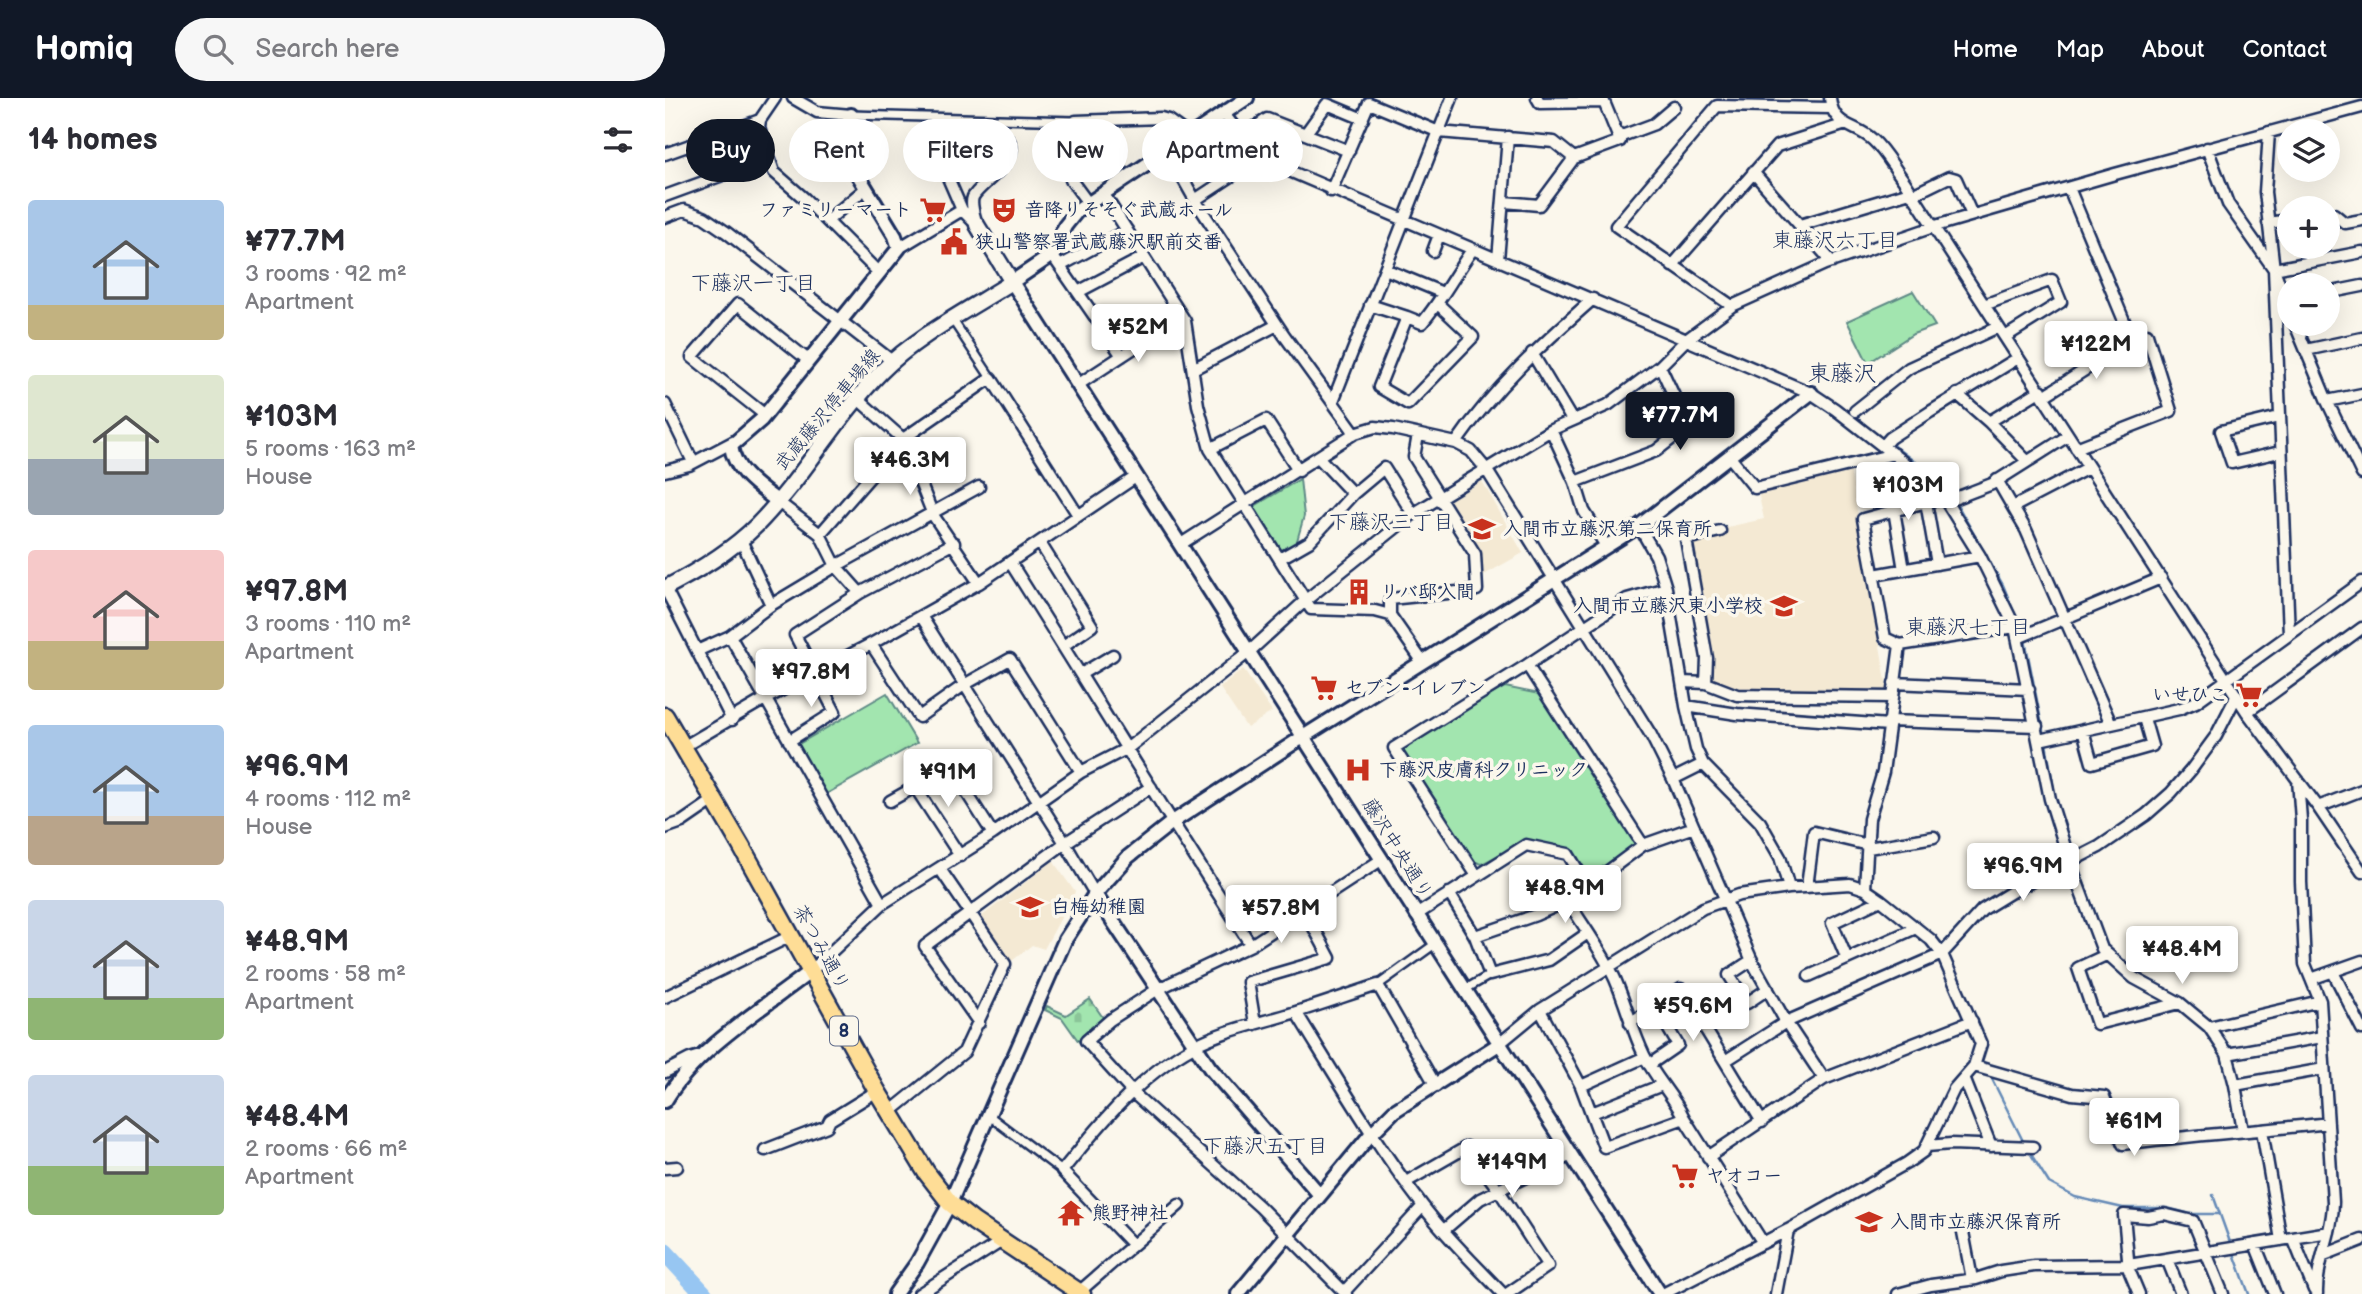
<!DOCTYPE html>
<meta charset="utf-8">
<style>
:root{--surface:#fff;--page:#f7f7f7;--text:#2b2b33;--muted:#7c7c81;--accent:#111827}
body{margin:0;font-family:"Balsamiq Sans","Klee One",sans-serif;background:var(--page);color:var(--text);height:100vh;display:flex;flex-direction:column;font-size:26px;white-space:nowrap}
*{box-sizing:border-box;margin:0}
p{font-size:23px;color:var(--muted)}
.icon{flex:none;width:38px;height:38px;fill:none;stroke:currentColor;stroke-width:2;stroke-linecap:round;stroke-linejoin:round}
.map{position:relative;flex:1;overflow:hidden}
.sheet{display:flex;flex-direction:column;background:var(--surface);width:665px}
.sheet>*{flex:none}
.hud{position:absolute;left:21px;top:21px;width:665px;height:63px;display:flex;gap:14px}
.controls{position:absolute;left:1612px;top:21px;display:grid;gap:14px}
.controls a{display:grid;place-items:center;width:63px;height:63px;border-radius:50%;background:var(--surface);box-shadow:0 7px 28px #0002;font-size:35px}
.price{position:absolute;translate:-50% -60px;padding:0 16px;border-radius:7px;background:#fff;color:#222;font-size:23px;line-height:46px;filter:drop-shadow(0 2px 4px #0008)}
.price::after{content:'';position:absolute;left:50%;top:42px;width:21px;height:16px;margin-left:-10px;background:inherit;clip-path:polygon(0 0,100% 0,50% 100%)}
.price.on{background:var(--accent);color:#fff}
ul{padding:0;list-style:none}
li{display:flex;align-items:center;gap:21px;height:175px;padding:0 28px}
li span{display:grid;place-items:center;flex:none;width:196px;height:140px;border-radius:7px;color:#555}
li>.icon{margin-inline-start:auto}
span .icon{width:84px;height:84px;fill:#fffc;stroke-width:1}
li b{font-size:30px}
h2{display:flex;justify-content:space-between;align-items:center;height:84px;padding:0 28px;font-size:30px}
.pill{padding:0 24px;border-radius:32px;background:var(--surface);box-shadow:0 7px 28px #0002;font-size:24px;line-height:63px}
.pill.on{background:var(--accent);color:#fff}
header{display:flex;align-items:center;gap:42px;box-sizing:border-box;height:98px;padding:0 35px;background:var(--accent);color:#fff}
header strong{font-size:33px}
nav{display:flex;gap:38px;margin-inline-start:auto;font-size:24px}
.search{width:490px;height:63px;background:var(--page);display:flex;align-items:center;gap:18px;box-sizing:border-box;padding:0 24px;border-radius:38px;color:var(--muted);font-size:26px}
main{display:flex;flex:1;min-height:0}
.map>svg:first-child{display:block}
</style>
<header>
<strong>Homiq</strong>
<div class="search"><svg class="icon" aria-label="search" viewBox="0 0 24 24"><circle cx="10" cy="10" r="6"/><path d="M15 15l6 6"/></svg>Search here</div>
<nav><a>Home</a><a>Map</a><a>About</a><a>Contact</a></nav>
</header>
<main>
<section class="sheet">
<h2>14 homes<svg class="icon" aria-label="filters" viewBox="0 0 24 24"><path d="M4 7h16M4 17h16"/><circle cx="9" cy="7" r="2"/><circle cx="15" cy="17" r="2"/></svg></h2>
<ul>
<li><span style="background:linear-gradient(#a9c7e8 75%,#c2b280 0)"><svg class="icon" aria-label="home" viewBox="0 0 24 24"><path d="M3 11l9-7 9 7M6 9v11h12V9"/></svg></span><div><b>¥77.7M</b><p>3 rooms · 92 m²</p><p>Apartment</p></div></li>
<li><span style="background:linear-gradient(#dfe7d0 60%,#9aa5b1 0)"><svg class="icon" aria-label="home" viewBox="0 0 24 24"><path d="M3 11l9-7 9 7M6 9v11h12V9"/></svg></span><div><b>¥103M</b><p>5 rooms · 163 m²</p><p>House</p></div></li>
<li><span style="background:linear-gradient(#f6c9c9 65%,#c2b280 0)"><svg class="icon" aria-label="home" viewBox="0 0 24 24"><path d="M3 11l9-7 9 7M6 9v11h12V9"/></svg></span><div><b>¥97.8M</b><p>3 rooms · 110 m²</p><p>Apartment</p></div></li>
<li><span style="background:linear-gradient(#a9c7e8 65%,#b9a48a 0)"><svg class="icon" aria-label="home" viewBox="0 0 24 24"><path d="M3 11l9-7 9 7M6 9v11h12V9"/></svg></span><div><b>¥96.9M</b><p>4 rooms · 112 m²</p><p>House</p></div></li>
<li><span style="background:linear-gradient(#c9d6e8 70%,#8fb573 0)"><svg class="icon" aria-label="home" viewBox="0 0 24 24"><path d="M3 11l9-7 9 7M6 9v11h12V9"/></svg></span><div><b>¥48.9M</b><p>2 rooms · 58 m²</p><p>Apartment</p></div></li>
<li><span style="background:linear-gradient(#c9d6e8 65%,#8fb573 0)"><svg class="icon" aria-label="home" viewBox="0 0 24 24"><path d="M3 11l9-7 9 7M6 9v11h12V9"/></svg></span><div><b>¥48.4M</b><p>2 rooms · 66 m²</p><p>Apartment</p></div></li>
</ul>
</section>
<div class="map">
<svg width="1697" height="1196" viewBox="0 0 1697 1196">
<defs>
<pattern id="cemetery-stones" width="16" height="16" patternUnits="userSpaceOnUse" patternTransform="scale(1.75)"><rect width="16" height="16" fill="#a2e5af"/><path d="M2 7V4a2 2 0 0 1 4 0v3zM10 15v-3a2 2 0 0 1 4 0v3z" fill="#8bc599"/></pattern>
</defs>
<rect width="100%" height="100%" fill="#fbf7ec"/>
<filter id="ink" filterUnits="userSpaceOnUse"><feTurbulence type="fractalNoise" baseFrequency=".0143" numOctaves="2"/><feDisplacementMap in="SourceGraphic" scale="14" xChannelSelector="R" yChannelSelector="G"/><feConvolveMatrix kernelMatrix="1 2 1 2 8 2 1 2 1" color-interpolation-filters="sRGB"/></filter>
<g filter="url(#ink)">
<!-- built -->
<path fill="#f4e9d3" d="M1185,371L1223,595H1058L1042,576L1016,439L1099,421L1093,394Z
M817,383L858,455L819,477L775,408Z
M578,571L607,614L582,630L555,590Z
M388,763L410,794L379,851L367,847L338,870L308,825Z"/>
<!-- green -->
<path fill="#a2e5af" stroke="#5e8a86" stroke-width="2" d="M1248,193L1270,228L1248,236L1203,265L1182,223Z
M635,381L639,418L630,450L616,460L588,409Z
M840,589L874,596L970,743L969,753L927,780L922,779L906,754L860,743L817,766L808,763L796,742H789L734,653L741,645Z
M222,595L252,645L154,700L132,647Z"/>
<!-- cemetery -->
<path fill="url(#cemetery-stones)" stroke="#5e8a86" stroke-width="2" d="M425,901L439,921L414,944L397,920L380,912L382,908L401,917Z"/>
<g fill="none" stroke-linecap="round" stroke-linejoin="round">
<!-- stream -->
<path stroke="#658ab7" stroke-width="2.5" d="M1183,313L1217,341
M1226,346L1269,378L1285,394
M1293,408L1338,487L1358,536
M1360,542L1379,638
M1381,645L1391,704
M1399,730L1408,757
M1411,763L1434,826
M1324,975L1359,1045
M1362,1050L1384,1085L1410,1099L1458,1110H1502L1526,1116H1554
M1548,1097L1566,1147
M1568,1153L1584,1196"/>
<!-- river -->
<path stroke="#97c6f2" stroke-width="18" d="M0,1154L39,1196"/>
<!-- pedestrian casing -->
<g stroke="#1b2f5e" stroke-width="12">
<path id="pedestrian" d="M186,17L411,23
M287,221L326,280
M713,887L770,846
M799,892L825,877
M323,1017L397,1073"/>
</g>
<!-- minor casing -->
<g stroke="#1b2f5e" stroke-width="15">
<path id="minor" d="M110,0L95,22L94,29L109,74L140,101L213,174
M128,0L152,14L186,17
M1165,0C1168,30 1191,26 1208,42C1220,53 1229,70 1239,83L1582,614L1653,709L1697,774
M559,16L594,60L1146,295L1170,311L1274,392L1315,458L1350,529L1385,701L1405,765L1437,851L1469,880L1515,905L1544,929L1562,956L1570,987L1578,1033
M1604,34L1600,94L1609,171L1624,536
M641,35L662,6L698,21
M291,36L337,37C367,55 314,86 308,99C305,107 310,119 312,127L297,112L274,59V49L277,44Z
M576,39L602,21L684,53
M954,39L989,26L1009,9
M1542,50L1563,106L1609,171L1624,212
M503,54L530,102L594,60
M0,56L95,22
M274,59L279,55H333L337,57L339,66
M1088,74L1167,164
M1404,90L1467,242L1482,236L1506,313L1411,350
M666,93L704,5L774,34L889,44L909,60L955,43L939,4L875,5L872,0
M438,95L520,223L533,307L545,351L646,511L710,513L725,517
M1247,97L1284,79L1291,81L1307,117
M0,98L104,60
M530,102L619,237L690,335
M839,104L874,107L909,60
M423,105L406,82L411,23L496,20L503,22L525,38
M1662,117L1669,116L1680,125L1697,122
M0,119L19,112L39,119L61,134L227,263
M162,123L201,90
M1603,125L1624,122
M1135,127L1245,94
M234,150L297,112
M768,153L774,137
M387,157L457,258
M833,162L843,39
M395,168L462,132
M1007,168L1112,48L1181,26
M720,171L778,195
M1609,171L1697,154
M413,194L479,159
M1662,195L1697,188
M773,206L808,239L743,306L714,289L742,219L757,225C776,203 790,176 807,152
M705,207L742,219
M1319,207L1387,182L1396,204L1340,239
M1067,208L951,128L1052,8L1166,10
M1630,226L1662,303L1697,376
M1641,252L1697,240
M867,255L907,322
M528,271L612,227
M414,286L492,235L520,223
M1292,296L1324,324L1362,363
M1379,298L1467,242
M193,301L238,341L268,417L314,485
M668,303L787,0
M1662,303L1697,296
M0,306L28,364
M1190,313L1244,270L1333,229
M100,317L27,259L73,206L143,262
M1614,319L1556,333L1567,365L1615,354
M1324,324L1376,292
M886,332L910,384L919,413L941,448
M753,337L749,359L810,456L812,492L725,501V517L757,563
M791,345C829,290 878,245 928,201
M1218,348L1225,340L1265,314L1353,260
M545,351L601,322L634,373
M1064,358L1090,390L1229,356
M654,360L688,396
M0,373L24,367L68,344
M1332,382L1361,432L1446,626
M910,384L991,353L1023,328L995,268
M112,403L155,436L171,468L195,495
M1283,403L1327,386L1403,338
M1261,404L1272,466
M1348,409L1423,370
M1229,412L1239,472
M974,428L991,458L1001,490L1021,608L1031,651L1038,666L1095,724L1115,759L1124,790
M155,436L238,341L326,280L413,417
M76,442L106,507
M375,445L427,528L398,548
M516,446L690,335L710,329L728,331L791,345L806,353L821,371L986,637L1008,681L1088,865L1121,924L1159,981
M616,460L644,444L688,396L719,370L748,416
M345,464C426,592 504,721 586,847
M1209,477L1315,458
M0,490L32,553L65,538L106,507L171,468L314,389
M256,518L400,745L430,796
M65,538L217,806
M1353,540L1496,480
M206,546L254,619L299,587L345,561L416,674
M1235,547L1220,540L1198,421L1280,399
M32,553L67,622
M862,567L978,747
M416,576L448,557
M1018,584L1041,585L1042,560L1021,441L1055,433
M1041,585L1072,597L1228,599
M1229,585L1364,591
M1021,608L1072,616L1224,627
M1582,614L1697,530
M1224,623L1372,628
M1418,632L1427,665L1487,648L1479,620
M1374,642L1514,611L1531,604L1697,484
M124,643L170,614L130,537L195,495L289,445
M18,649L100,601L206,546L314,485L472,378
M1008,681L1038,666
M1633,682L1636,722V784L1640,866L1655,903L1668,1104C1668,1136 1651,1164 1652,1196
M225,703L250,689
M1653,709L1697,692
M0,730L17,724L49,702
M1203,750L1269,739
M295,758L250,689L284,667L328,736
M812,778L729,650L862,567L962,501L1001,490
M1142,789L1149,734L1203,747
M1200,791L1204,721L1218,674L1235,547L1350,529
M784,795L810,838L825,877L884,862L923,835
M903,803C918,828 938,854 950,881C961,906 967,932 979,957C990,980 1008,997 1019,1020L1098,1145
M751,817L861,747L903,756L922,787
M810,838L871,817L903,803L978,747L1029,729
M1441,857L1413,870L1432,926L1515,905
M1182,861L1167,825L1216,802
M1087,862L1064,877L1082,905L1103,891
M146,873L217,806L328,736L416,674L463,650L585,553L641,502L748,416L886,332L943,307L995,268L1021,242L1067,208L1160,166L1274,127L1450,76L1697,9
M1668,874L1697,931
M1144,878L1251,830
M1646,881L1697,863
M0,899L126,838
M875,912L916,988L939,1049L1019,1020
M631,914C672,980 711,1047 758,1108C782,1140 811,1167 838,1196
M314,925L260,848L400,745L486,689
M965,925L1016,891L1097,1024
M590,926L583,884L665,860L640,813
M1544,929L1655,903
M834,946L875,912L1038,810L1074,797L1124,790L1185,786L1200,791L1216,802L1266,842L1277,856L1316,946L1309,968L1289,991L1259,1053L1242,1065L1123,1132L998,1196
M1562,956L1657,939
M1060,963L1121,924L1277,856L1317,812L1348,793L1434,749L1481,717L1506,695L1526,672L1551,638L1572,597
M984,967L1013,947L990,908
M1309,968L1407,996L1439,999L1458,1046C1526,1037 1595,1033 1663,1025
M0,974L25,961L35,958
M1299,980L1326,1048
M1570,987L1659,971
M916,988L980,959
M225,1014L299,954L340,866L275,771
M927,1015L997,987
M1597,1032L1616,1142
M1262,1048L1286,1046L1368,1049
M100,1052L162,1028L165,1022L212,993
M1043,1059L1159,981L1307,923
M0,1070L12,1069
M741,1084L802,1049L833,1091L883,1168L842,1196
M779,1132L815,1101L906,1057
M1298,1134L1307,1181
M1628,1140L1649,1192
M1590,1146L1610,1196
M468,1147L397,1073C435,1026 475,977 529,948C557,933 591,926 621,917C652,908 682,897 713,887L771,988
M1659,1157L1697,1142
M1502,1161L1516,1196
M414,1194L514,1107
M679,1194L758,1108
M254,1196L337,1143
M681,1196L595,1109L467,994L421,943L445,922L493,891L586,847L716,762
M1111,1196L1123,1132
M1233,1196L1266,1187L1311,1181L1336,1173L1369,1168L1464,1167L1664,1134
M1474,1196L1464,1172L1459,1117L1483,1119L1499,1116L1528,1123L1558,1196"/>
</g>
<!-- tertiary casing -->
<g stroke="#1b2f5e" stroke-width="18">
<path id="tertiary" d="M582,0L412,113L400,128L387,157L347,184L995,1196
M112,403C94,389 69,373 66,348L96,322L234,150L230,138L187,67L184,51L186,17
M430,796L545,970L655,1097
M0,1003C31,951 97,911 146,873
M230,1196L252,1165L285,1105L400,842L430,796L463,759L506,725L638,639L974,428L1146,295
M573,1196L706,1036L729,1013L834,946"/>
</g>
<!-- secondary casing -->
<g stroke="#1b2f5e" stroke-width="19">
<path id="secondary" d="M0,490C33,473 65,454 92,427C138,380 170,321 216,274C253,237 303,212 347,184L312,127"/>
</g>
<!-- primary casing -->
<g stroke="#1b2f5e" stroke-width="21">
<path id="primary" d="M0,618L76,748L212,993L261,1074L285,1105L309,1124L417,1196"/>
</g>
<!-- pedestrian -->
<use href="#pedestrian" stroke="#fbf7ec" stroke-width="7"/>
<!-- minor -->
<use href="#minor" stroke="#fbf7ec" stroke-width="10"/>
<!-- tertiary -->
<use href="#tertiary" stroke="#fbf7ec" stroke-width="12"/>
<!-- secondary -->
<use href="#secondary" stroke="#fbf7ec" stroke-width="14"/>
<!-- primary -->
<use href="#primary" stroke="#fedd96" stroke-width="16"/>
</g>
</g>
<!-- icons -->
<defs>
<g id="supermarket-bare" transform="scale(2.1)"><path d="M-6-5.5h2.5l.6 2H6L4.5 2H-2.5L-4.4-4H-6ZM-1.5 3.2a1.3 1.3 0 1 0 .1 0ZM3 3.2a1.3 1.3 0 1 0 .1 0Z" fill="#c8321e" stroke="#fbf7ec" stroke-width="2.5" paint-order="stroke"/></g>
<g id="theatre-bare" transform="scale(2.1)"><path d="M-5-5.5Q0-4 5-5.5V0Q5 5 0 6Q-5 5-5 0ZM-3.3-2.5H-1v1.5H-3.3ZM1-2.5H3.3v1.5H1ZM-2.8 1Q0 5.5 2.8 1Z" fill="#c8321e" stroke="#fbf7ec" stroke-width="2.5" paint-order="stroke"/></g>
<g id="civic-bare" transform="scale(2.1)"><path d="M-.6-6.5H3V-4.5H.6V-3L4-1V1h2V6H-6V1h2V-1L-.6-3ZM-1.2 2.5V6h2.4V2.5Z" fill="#c8321e" stroke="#fbf7ec" stroke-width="2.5" paint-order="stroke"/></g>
<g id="school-bare" transform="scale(2.1)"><path d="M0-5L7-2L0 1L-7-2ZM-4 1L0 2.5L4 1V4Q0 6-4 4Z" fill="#c8321e" stroke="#fbf7ec" stroke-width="2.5" paint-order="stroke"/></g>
<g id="building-bare" transform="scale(2.1)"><path d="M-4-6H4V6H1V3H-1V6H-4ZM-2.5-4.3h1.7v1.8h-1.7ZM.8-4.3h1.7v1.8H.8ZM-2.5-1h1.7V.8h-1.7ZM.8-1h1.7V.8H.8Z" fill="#c8321e" stroke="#fbf7ec" stroke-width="2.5" paint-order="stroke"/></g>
<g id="hospital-bare" transform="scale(2.1)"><path d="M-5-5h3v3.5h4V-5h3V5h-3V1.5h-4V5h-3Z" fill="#c8321e" stroke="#fbf7ec" stroke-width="2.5" paint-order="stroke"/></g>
<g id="temple-bare" transform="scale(2.1)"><path d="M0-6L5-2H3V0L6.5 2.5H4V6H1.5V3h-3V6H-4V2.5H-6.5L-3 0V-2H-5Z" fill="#c8321e" stroke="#fbf7ec" stroke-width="2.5" paint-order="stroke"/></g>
</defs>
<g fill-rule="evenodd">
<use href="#supermarket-bare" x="268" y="112"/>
<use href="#theatre-bare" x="339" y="112"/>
<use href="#civic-bare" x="289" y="144"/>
<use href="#school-bare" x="817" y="431"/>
<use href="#building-bare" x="694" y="494"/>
<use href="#school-bare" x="1119" y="508"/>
<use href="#supermarket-bare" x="659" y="590"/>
<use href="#supermarket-bare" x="1584" y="597"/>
<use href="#hospital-bare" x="693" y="672"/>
<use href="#school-bare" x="365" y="809"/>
<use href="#supermarket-bare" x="1020" y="1078"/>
<use href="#temple-bare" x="406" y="1115"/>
<use href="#school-bare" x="1204" y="1124"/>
</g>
<g text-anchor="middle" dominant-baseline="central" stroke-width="7" stroke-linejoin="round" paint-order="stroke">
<!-- shield labels -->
<rect fill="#fbf7ec" stroke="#5e6b89" stroke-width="2" x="165" y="918.5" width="28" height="29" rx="5"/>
<g font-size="18" font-weight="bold" fill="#1b2f5e">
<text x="179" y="933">8</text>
</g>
<!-- poi labels -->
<g font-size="19" font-weight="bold" fill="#1b2f5e" stroke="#fbf7ec" text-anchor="start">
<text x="247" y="112" text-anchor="end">ファミリーマート</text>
<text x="360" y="112">音降りそそぐ武蔵ホール</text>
<text x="310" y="144">狭山警察署武蔵藤沢駅前交番</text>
<text x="838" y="431">入間市立藤沢第二保育所</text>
<text x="715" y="494">リバ邸入間</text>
<text x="1098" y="508" text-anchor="end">入間市立藤沢東小学校</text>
<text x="680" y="590">セブン-イレブン</text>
<text x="1563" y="597" text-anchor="end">いせひこ</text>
<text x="714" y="672">下藤沢皮膚科クリニック</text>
<text x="386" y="809">白梅幼稚園</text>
<text x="1041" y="1078">ヤオコー</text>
<text x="427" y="1115">熊野神社</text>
<text x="1225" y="1124">入間市立藤沢保育所</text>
</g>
<!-- street labels -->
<g font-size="19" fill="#1b2f5e" stroke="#fbf7ec">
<text transform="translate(163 312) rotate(-50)">武蔵藤沢停車場線</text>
<text transform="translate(732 751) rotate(58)">藤沢中央通り</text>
<text transform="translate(156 850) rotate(61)">茶つみ通り</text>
</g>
<!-- neighbourhood labels -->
<g font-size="21" fill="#1b2f5e" stroke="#fbf7ec">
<text x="1170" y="142">東藤沢六丁目</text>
<text x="88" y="185">下藤沢一丁目</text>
<text x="726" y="424">下藤沢三丁目</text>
<text x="1303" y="529">東藤沢七丁目</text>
<text x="600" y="1048">下藤沢五丁目</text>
</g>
<!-- quarter labels -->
<g font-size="23" fill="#1b2f5e" stroke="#fbf7ec">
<text x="1177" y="276">東藤沢</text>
</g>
</g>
</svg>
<div class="controls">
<a><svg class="icon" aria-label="layers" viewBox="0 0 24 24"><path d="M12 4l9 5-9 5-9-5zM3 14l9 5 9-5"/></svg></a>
<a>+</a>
<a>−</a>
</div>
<b class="price" style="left:473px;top:266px">¥52M</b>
<b class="price" style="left:1431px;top:283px">¥122M</b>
<b class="price on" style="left:1015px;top:354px">¥77.7M</b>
<b class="price" style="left:245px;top:399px">¥46.3M</b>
<b class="price" style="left:1243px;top:424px">¥103M</b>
<b class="price" style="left:146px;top:611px">¥97.8M</b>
<b class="price" style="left:283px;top:711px">¥91M</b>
<b class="price" style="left:1358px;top:805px">¥96.9M</b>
<b class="price" style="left:900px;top:827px">¥48.9M</b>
<b class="price" style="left:616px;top:847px">¥57.8M</b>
<b class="price" style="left:1517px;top:888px">¥48.4M</b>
<b class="price" style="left:1028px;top:945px">¥59.6M</b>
<b class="price" style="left:1469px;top:1060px">¥61M</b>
<b class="price" style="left:847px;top:1101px">¥149M</b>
<div class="hud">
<a class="pill on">Buy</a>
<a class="pill">Rent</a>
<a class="pill">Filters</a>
<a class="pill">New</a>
<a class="pill">Apartment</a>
</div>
</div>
</main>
